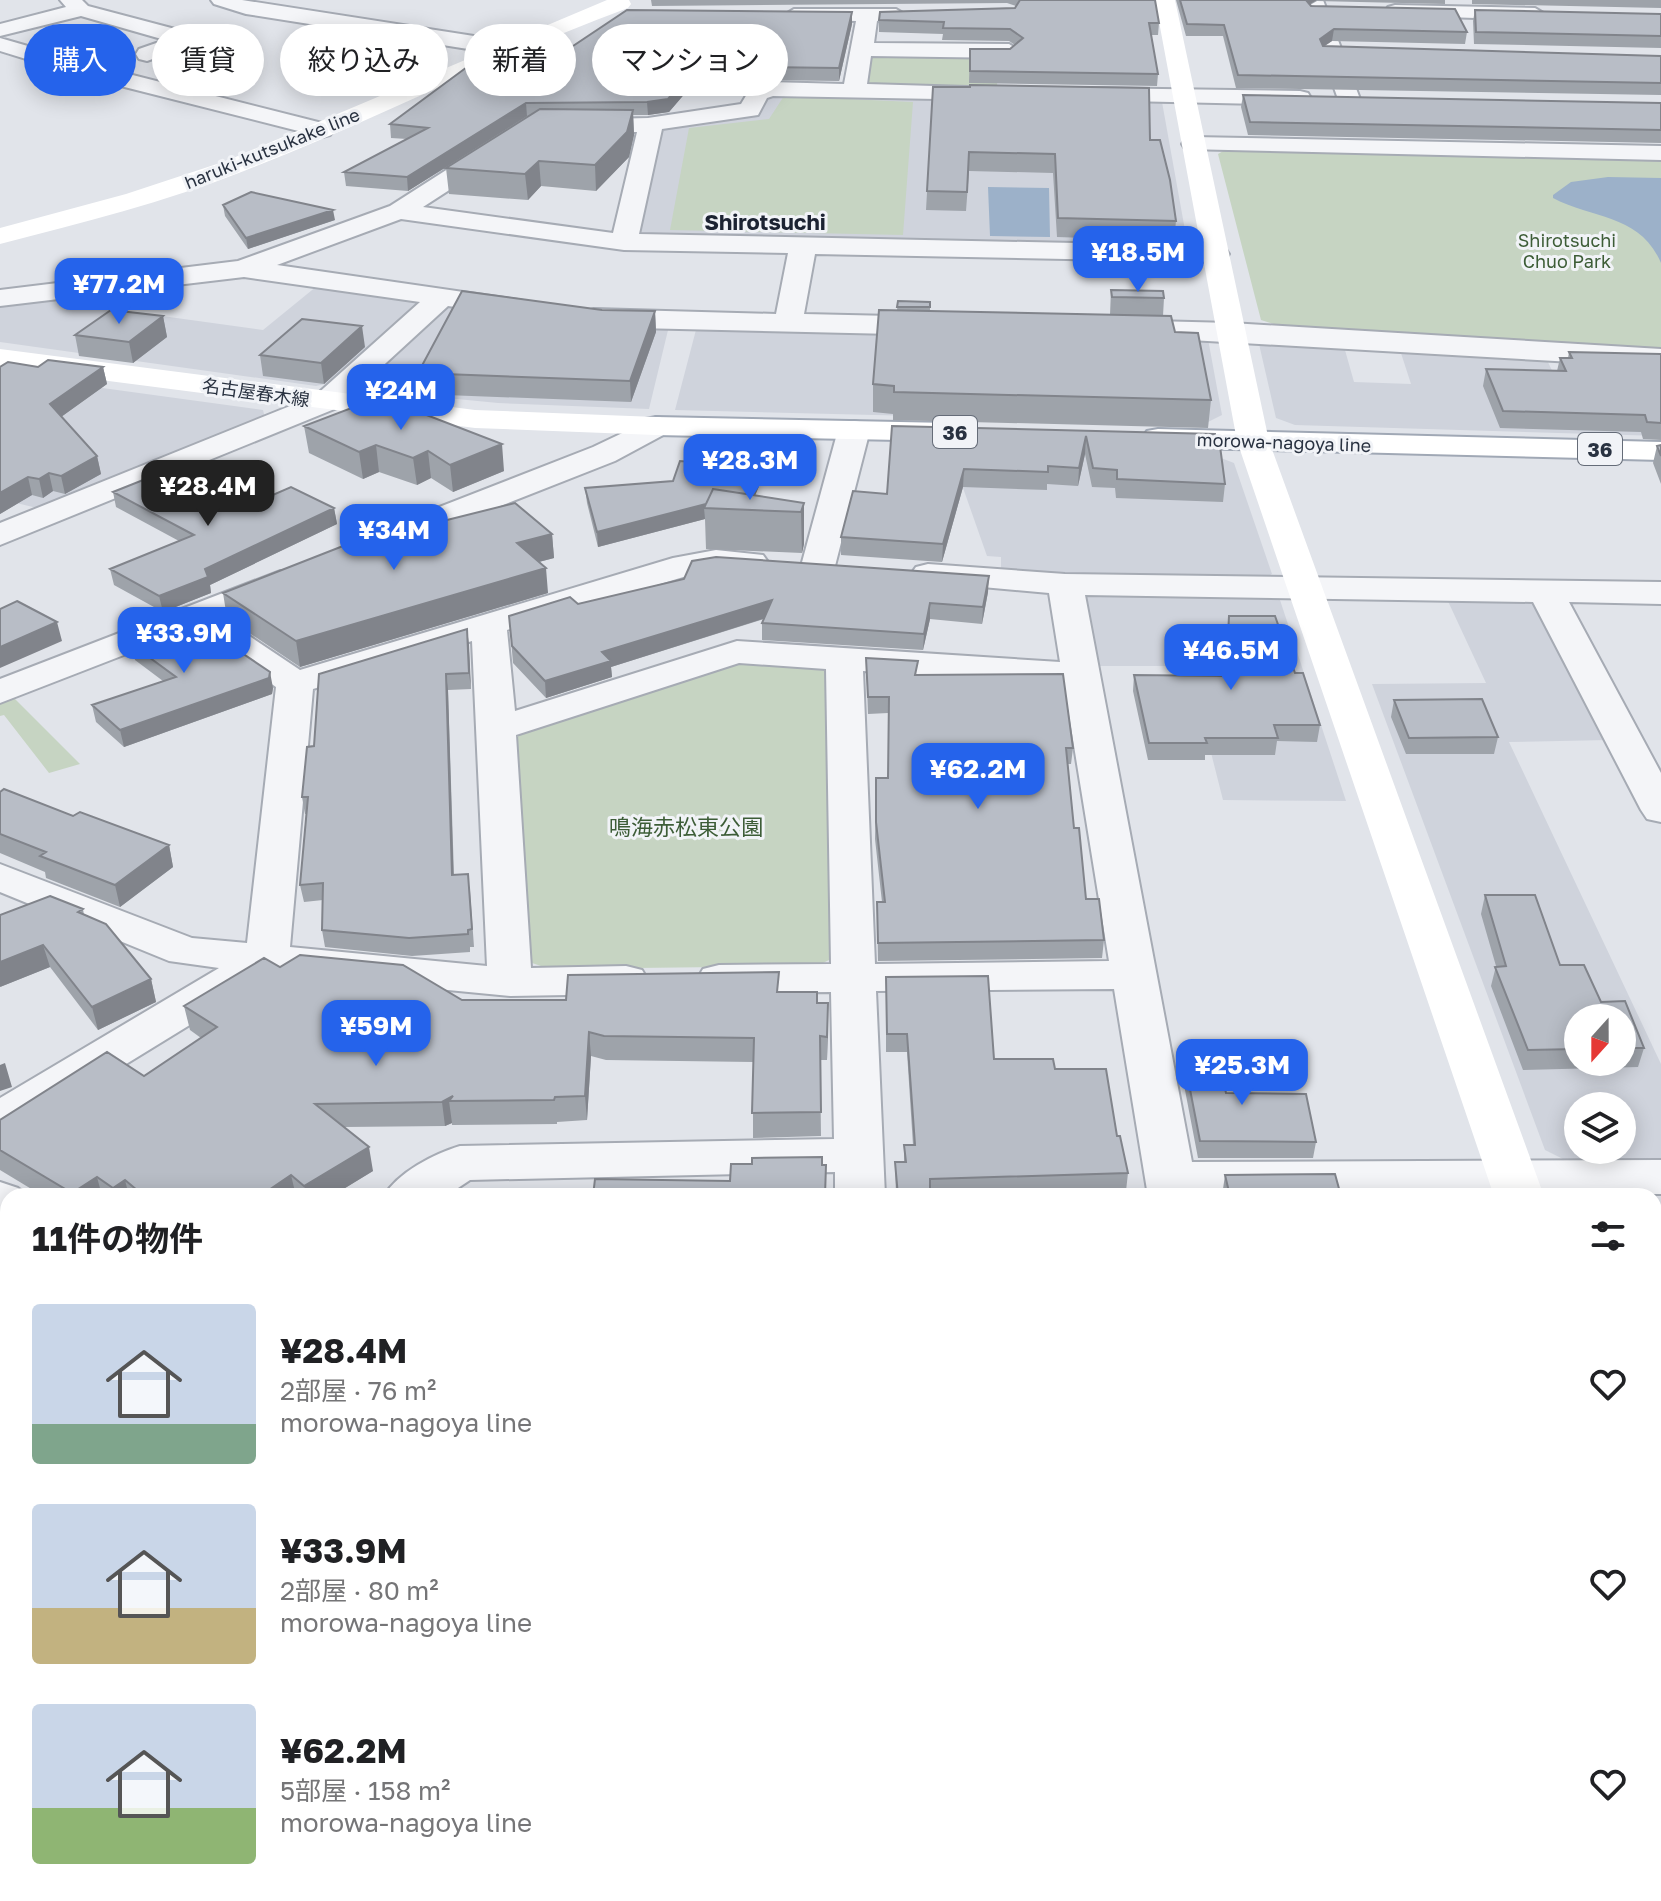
<!DOCTYPE html>
<html lang="ja">
<meta charset="utf-8">
<style>
:root{--surface:#fff;--page:#f2f2f2;--text:#202124;--muted:#757577;--accent:#2563eb}
body{margin:0;font-family:"Golos Text","Noto Sans JP",sans-serif;background:var(--page);color:var(--text);height:100vh;display:flex;flex-direction:column;font-size:30px;white-space:nowrap}
*{box-sizing:border-box;margin:0}
p{font-size:26px;color:var(--muted)}
.icon{flex:none;width:44px;height:44px;fill:none;stroke:currentColor;stroke-width:2;stroke-linecap:round;stroke-linejoin:round}
.map{position:relative;flex:1;overflow:hidden}
.drawer{position:absolute;left:0px;top:1188px;width:1662px;height:714px;display:flex;flex-direction:column;background:var(--surface);border-radius:24px 24px 0 0;box-shadow:0 4px 20px #0003}
.drawer>*{flex:none}
.guide{position:absolute;left:24px;top:24px;width:800px;height:72px;display:flex;gap:16px}
.needle{width:52px;rotate:201deg}
.fabs{position:absolute;left:1564px;top:1004px;display:grid;gap:16px}
.fabs a{display:grid;place-items:center;width:72px;height:72px;border-radius:50%;background:var(--surface);box-shadow:0 4px 20px #0003;font-size:40px}
.price{position:absolute;translate:-50% -68px;padding:0 18px;border-radius:16px;background:var(--accent);color:#fff;font-size:26px;line-height:52px;filter:drop-shadow(0 2px 4px #0008)}
.price::after{content:'';position:absolute;left:50%;top:48px;width:24px;height:18px;margin-left:-12px;background:inherit;clip-path:polygon(0 0,100% 0,50% 100%)}
.price.current{background:#222;color:#fff}
ul{padding:0;list-style:none}
li{display:flex;align-items:center;gap:24px;height:200px;padding:0 32px}
li span{display:grid;place-items:center;flex:none;width:224px;height:160px;border-radius:8px;color:#555}
li>.icon{margin-inline-start:auto}
span .icon{width:96px;height:96px;fill:#fffc;stroke-width:1}
li b{font-size:34px}
h2{display:flex;justify-content:space-between;align-items:center;height:96px;padding:0 32px;font-size:34px}
.tag{padding:0 28px;border-radius:36px;background:var(--surface);box-shadow:0 4px 20px #0003;font-size:28px;line-height:72px}
.tag.current{background:var(--accent);color:#fff}
.map>svg:first-child{display:block}
</style>
<div class="map">
<svg width="1661" height="1901" viewBox="0 0 1661 1901">
<rect width="100%" height="100%" fill="#e1e4ea"/>
<!-- built -->
<path fill="#cfd3dc" fill-rule="evenodd" d="M769,95L1162,102L1188,247L638,236L662,127L760,114Z
M317,286L418,300L420,305L335,382L316,386L0,342V303L39,299L263,330Z
M451,305L669,326L649,409L498,403L365,390L360,383L443,308Z
M697,326L1208,339L1222,415L1206,423L675,410Z
M1261,339L1343,343L1354,382L1411,384L1399,347L1545,356L1560,387L1661,436L1295,425L1276,418L1259,344Z
M0,374L263,410L265,418L46,507L37,508L0,499Z
M999,450L1213,455L1234,463L1272,574L1260,580L1001,572V557L987,556L962,485Z
M1090,591L1267,595L1280,600L1346,801L1223,800L1189,666H1095L1082,596Z
M1446,597L1524,599L1537,603L1608,740L1509,742L1661,1064V1159L1565,1160L1545,1150L1372,684L1486,683ZM1578,1018H1622V1062H1578ZM1578,1106H1622V1150H1578Z"/>
<!-- green -->
<path fill="#c6d4c2" d="M871,53L998,57L997,88L867,85Z
M784,96L913,102L903,235L670,230L689,128L769,119Z
M1225,150L1661,159V349L1280,326L1261,320L1218,154Z
M742,660L821,665L828,673L831,959L817,966L550,969L529,962L513,739L523,730Z
M12,696L80,764L49,773L4,715L0,716V701Z
M0,1374L8,1376V1558L0,1567Z"/>
<!-- water -->
<path fill="#9cb1c9" d="M1608,177L1661,178V263C1640,214 1595,220 1553,198V195L1571,182Z
M988,187L1049,188L1050,237L990,236Z"/>
<g fill="none" stroke-linecap="round" stroke-linejoin="round">
<!-- street casing -->
<g stroke="#a6abb4" stroke-width="4">
<path id="street" d="M60,0H82L88,6L194,34L197,39L191,45L233,54L236,59L225,66L169,53L147,61L139,59L136,54L139,49L165,40L81,16L0,36V24L66,7Z
M211,0H242L506,41L517,48L506,55L246,14L214,4Z
M1303,0H1323L1360,99L1357,104H1341L1338,99Z
M1395,5L1535,8L1545,14L1535,20L1388,15L1385,11L1388,7Z
M794,9H896L906,15L896,21H877L874,43L1009,44L1020,51L1009,58L871,56L867,84L1001,88L1004,93L1001,98L993,100L773,96L767,98L758,115L662,129L639,234L1216,246L1225,248L1229,254L1225,260L1216,262L815,254L804,314L937,317L947,320L951,326L947,332L937,335L594,327L584,324L580,318L584,312L594,309L776,314L788,253L624,250L401,219L277,265L518,300L528,302L532,308L528,314L518,316L448,306L337,408L0,545V523L315,396L420,302L244,277L0,306V290L238,261L390,206L490,142H508L511,147L508,152L423,207L613,233L637,132H573L565,130L561,125L565,120L648,118L741,104L750,89L769,82L844,84L856,21L787,19L784,15Z
M0,38L97,66L330,125L334,130L330,135L322,137L81,76L0,51Z
M1089,88L1300,91L1308,93L1311,98L1308,103L1300,105L1081,100L1078,95L1081,90Z
M1194,137L1661,146V160L1185,149L1182,144L1185,139Z
M1114,320L1231,323L1661,349V367L1104,335L1100,329L1104,323Z
M656,417L667,419L672,426L667,433L615,461L371,557L359,560L347,557L342,550L347,543L593,447Z
M854,421L865,423L870,430L835,566L830,573L818,576L806,573L801,566L838,430L843,423Z
M716,550L763,555L768,562L763,569C740,575 714,571 690,575L507,630L515,711L737,641L1060,662L1049,593L916,581L911,574L916,567L928,564L1065,574L1661,582V604L1569,602L1661,773V822L1647,819L1641,810L1533,602L1085,595L1192,1162L1661,1160V1194L1148,1196L1114,989L876,991L885,1196H835V1172L470,1180L446,1196H384C398,1172 434,1154 460,1146L834,1139L831,992L719,993L703,989L697,979L703,969L719,965L831,964L826,669L739,663L516,735L531,968L626,966L642,970L648,980L642,990L626,994L510,996L252,971L256,978L250,988L17,1131L0,1136V1098L219,968L169,961L0,892V864L192,938L247,943L276,687L191,629L0,703V679L280,571L292,574L297,581L292,588L221,617L300,670L673,558ZM472,641L487,966L290,947L313,689ZM863,671L1064,684L1109,961L875,964Z
M0,1182L18,1188L28,1196H8V1223L0,1220Z
M3,1332L8,1333V1376L0,1374V1333Z
M8,1570V1628L0,1630V1573Z
M8,1850V1894H36L33,1901H0V1853Z
M155,1894H223L220,1901H152Z
M529,1894H597L596,1901H528Z
M1270,1894H1338L1340,1901H1272Z"/>
</g>
<!-- primary casing -->
<g stroke="#a0a8b5" stroke-width="4">
<path id="primary" d="M656,417L949,423L960,425L965,432L960,439L949,441L656,435L645,433L640,426L645,419Z
M1158,429L1661,442V460L1158,447L1147,445L1142,438L1147,431Z"/>
</g>
<!-- street -->
<use href="#street" fill="#f4f5f8" fill-rule="evenodd"/>
<!-- secondary -->
<path fill="#fff" fill-rule="evenodd" d="M607,0H629L631,4L628,8C497,56 374,121 244,171C165,202 82,223 0,244V228L126,194L226,161Z
M1155,0H1175L1269,441L1544,1196H1494L1237,441Z
M0,349L475,410L656,417L667,419L672,426L667,433L656,435L475,428L0,367Z
M1654,1555L1661,1558V1624L1654,1622Z"/>
<!-- primary -->
<use href="#primary" fill="#fff" fill-rule="evenodd"/>
</g>
<!-- wall -->
<path fill="#9ea3aa" fill-rule="evenodd" d="M651,0H1155L1159,23L1158,35H1151L1158,74L1157,86L969,83L970,49H1010L1015,45L1009,41L942,40L943,34L879,32V20L1015,8L1016,6L1007,3L652,6Z
M1176,0H1445V4L1317,1L1310,5L1467,32L1465,44L1332,41L1325,46L1661,56V95L1236,88L1223,36H1186Z
M1472,0H1661V8L1472,4Z
M1475,10L1661,14V48L1474,44L1473,21Z
M852,24L839,81L686,79L687,91L669,112L648,115H633L634,135L629,157L596,191L541,186L528,200L449,194L446,168L529,116L408,191L346,186L344,172L407,139L391,138L390,124L567,50Z
M933,87L1150,140L1176,221L1174,241L1057,237L1053,173L969,171L966,211L926,210Z
M1243,95L1661,103V143L1248,135L1241,107Z
M223,205L335,220L248,249L225,216Z
M1111,290L1164,298L1163,316L1175,332L1211,400L1208,428L893,420V414L873,412V384L897,310L898,301L930,302V311L1110,315Z
M602,310L655,311L656,332L631,402L420,394L418,373Z
M163,316L167,337L133,363L79,356L75,335Z
M365,347L324,384L263,376L260,355Z
M1569,352L1661,354V440L1643,439L1641,432L1500,428L1483,386L1486,369L1557,371L1560,358H1568Z
M0,367H103L107,384L61,417L97,456L101,474L65,494L53,491L43,498L32,495L0,514Z
M375,399L504,471L453,492L431,478L417,485L379,472L363,479L309,453L304,426Z
M892,426L1215,434L1225,484L1223,502L1116,498L1115,488L1092,487L1085,454L1078,486L1047,484V490L963,487L942,562L841,555V537L887,494Z
M1661,445V484L1653,463L1657,446Z
M769,447V462L755,495L804,503V544L802,553L706,549L705,519L598,547L587,503L585,488L673,481L692,462Z
M189,490L252,504L334,508L337,524L210,585L211,593L163,612L114,585L110,569L179,541L116,507L113,492Z
M552,534L554,558L539,562L548,593L300,667L227,618L223,593Z
M684,579L988,592L982,624L930,619L923,650L762,640V623L764,619L611,667L612,677L546,698L513,663L509,616L578,604Z
M1229,616L1295,673L1320,725L1317,742L1277,741L1275,755H1205V760H1148L1133,691L1134,675L1225,676Z
M467,629L471,689L448,690L454,875L470,891L474,947H470V952L412,956L325,947L322,930L323,900L304,902L300,885L306,814H305L302,797L314,746Z
M131,644L273,688L272,694L124,747L96,722L92,705L163,681L135,660Z
M866,658L917,675L1073,748L1071,764H1068L1074,828L1086,899L1104,940L1102,958L878,961L877,902H882L875,839L876,778H888V713L868,714Z
M1394,700L1498,737L1494,754H1406L1391,717Z
M0,792L73,816L169,845L173,867L120,907L46,878L45,872L0,853Z
M1485,895H1535L1560,965H1584L1601,1002L1625,1001L1644,1048L1638,1067L1523,1070L1491,986L1496,966L1481,914ZM1578,1018H1622V1062H1578Z
M83,909L84,915L151,979L156,1002L98,1030L50,967L0,987Z
M280,967L462,1000H566L779,992L817,1003H828L827,1060H820L821,1136L753,1138V1062L606,1060L591,1056L587,1120L557,1122V1124L452,1125V1123L445,1126L345,1127L373,1171L332,1196H43L0,1170V1120L144,1076L201,1038L190,1030L184,1006Z
M886,977L994,1059L1055,1069L1117,1136L1128,1173L1126,1191L982,1196H896L895,1162H904V1145H913L907,1052H886Z
M1182,1048L1226,1093L1316,1142L1313,1158H1198L1180,1064Z
M1225,1175L1341,1196H1222Z
M0,1235L8,1241V1326L7,1325L0,1330Z
M1654,1277H1661V1356H1659L1654,1342Z
M605,1894H1265L1264,1897H1242V1901H604Z"/>
<!-- shaded-wall -->
<path fill="#81848b" d="M1306,0H1317L1305,7Z
M852,12V24L839,81V68Z
M1334,29L1332,41L1318,50L1320,39Z
M686,78L687,91L669,112L648,115L647,102Z
M526,103L527,116L408,191L407,177Z
M633,110L634,135L629,157L596,191L595,165Z
M539,161L541,186L528,200L525,174Z
M333,210L335,220L248,249L246,238Z
M655,311L656,332L631,402L630,381Z
M163,316L167,337L133,363L129,342Z
M362,326L365,347L324,384L321,363Z
M103,367L107,384L54,422L50,404Z
M1086,436L1085,454L1078,486L1079,468Z
M502,444L504,471L453,492L450,465Z
M376,445L379,472L363,479L359,452Z
M769,447V462L750,508H704L705,519L598,547L597,532Z
M428,451L431,478L417,485L413,458Z
M97,456L101,474L65,494L61,476Z
M964,469L963,487L942,562L943,544Z
M49,473L53,491L43,498L39,479Z
M28,477L32,495L0,514V493Z
M804,503V544L802,553L801,512Z
M334,508L337,524L210,585L211,593L163,612L159,596L205,569Z
M552,534L554,558L519,567L517,543Z
M546,568L548,593L300,667L296,641Z
M989,576L988,592L982,624L983,607Z
M772,600V616L611,667L612,677L546,698L545,681L602,652Z
M930,603V619L923,650L924,634Z
M57,622L62,641L0,668V647Z
M467,629L469,645L471,689L469,673Z
M270,672L273,688L272,694L124,747L120,730Z
M446,674L448,690L454,892L452,875Z
M169,845L173,867L120,907L115,885Z
M43,945L50,967L0,987V962Z
M151,979L156,1002L98,1030L92,1007Z
M828,1003V1026L827,1060V1037Z
M589,1032L591,1056L587,1120L585,1096Z
M5,1063L12,1087L0,1091V1065Z
M453,1096L449,1101L452,1123L445,1126L442,1102Z
M369,1147L373,1171L332,1196H307L304,1186Z
M291,1175L296,1196H260Z
M97,1177L102,1196H72V1193Z
M125,1180L129,1196H115L113,1188Z
M0,1307L7,1325L0,1330Z
M8,1820V1844L0,1849V1826Z
M510,1894H517L516,1901H509Z"/>
<!-- building -->
<path fill="#b8bdc6" stroke="#81848b" stroke-width="2" d="M1020,0H1155L1159,23H1149L1158,74L970,71V49H1010L1023,38L1010,29L943,28L944,22L879,20L880,12L1015,8Z
M1180,0H1306L1311,6L1455,9L1467,32L1334,29L1320,39L1323,46L1661,56V83L1238,75L1224,25L1187,24Z
M627,10L852,12L839,68L665,66L686,78L668,99L647,102L526,103L407,177L344,172L428,128L390,124L467,67L518,43L567,50Z
M1475,10L1661,14V36L1476,32Z
M970,85L1149,88L1150,140H1160L1170,180L1176,221L1058,218L1055,154L969,152L967,192L927,191L933,87H970Z
M1243,95L1661,103V130L1250,122Z
M540,109L633,110L627,132L595,165L539,161L525,174L446,168Z
M251,192L333,210L246,238L223,205Z
M1111,290L1163,291L1164,298L1112,297Z
M462,291L602,310L655,311L630,381L418,373Z
M898,301L930,302V307H897Z
M111,310L163,316L129,342L75,335Z
M879,310L1171,316L1175,332L1198,333L1211,400L894,392V386L873,384Z
M302,319L362,326L321,363L260,355Z
M1569,352L1661,354V423L1647,422L1645,415L1503,411L1486,369L1566,371L1560,358H1572Z
M48,360L103,367L50,404L97,456L61,476L49,473L39,479L28,477L0,493V367L8,362L38,367Z
M375,399L395,408L398,404L502,444L450,465L428,451L413,458L376,445L359,452L304,426Z
M892,426L1215,434L1217,446H1220L1225,484L1117,479V470L1093,468L1086,436L1079,468L1048,466V472L964,469L943,544L841,537L853,491L887,494Z
M702,440L769,447L750,493L746,494L713,489L706,504L597,532L585,488L673,481L680,461L692,462Z
M1661,445V456L1657,446Z
M158,474L189,490L207,483L252,504L291,487L334,508L205,569L208,577L159,596L110,569L194,535L113,492Z
M713,489L804,503L801,512L704,508Z
M515,503L552,534L517,543L546,568L296,641L223,593L343,546Z
M716,557L989,576L983,607L930,603L924,634L762,623L772,600L602,652L611,661L545,681L512,646L509,616L570,597L578,604L684,579L692,561Z
M17,601L57,622L0,647V609Z
M1229,616H1275L1295,673H1303L1320,725H1274L1278,738H1205L1207,743H1149L1134,675L1226,676Z
M193,620L270,672L269,678L120,730L92,705L176,677L131,644Z
M467,629L469,673L446,674L452,875L468,874L472,929L468,930V934L409,938L322,930L323,883L300,885L308,797H302L307,747L314,746L319,674Z
M866,658L918,661L915,675L1063,674L1073,748H1066L1074,828H1079L1086,899H1099L1104,940L878,943L877,902H885L876,822V778H888L889,697H868Z
M1482,699L1498,737L1409,738L1394,700Z
M4,789L73,816L80,812L169,845L115,885L40,856L46,852L0,834V792Z
M1485,895H1535L1560,965H1584L1601,1002L1625,1001L1644,1048H1622V1018H1578V1049L1528,1050L1495,967L1506,966Z
M50,896L83,909L78,912L106,924L151,979L92,1007L43,945L0,962V915Z
M300,955L403,965L462,1000H566L568,975L779,972L777,992H817V1003H828L827,1037L820,1036L821,1112L752,1113L754,1038L604,1036L589,1032L585,1096L555,1097L554,1100L449,1101L453,1096L442,1102L315,1104L369,1147L304,1186L291,1175L260,1196H144L125,1180L113,1188L97,1177L72,1193L0,1150V1120L107,1052L144,1076L217,1027L184,1006L264,958L280,967Z
M988,976L994,1059H1053L1055,1069H1106L1117,1136H1120L1128,1173L930,1179V1196H898L895,1162H906L904,1145H915L907,1034H887L886,977Z
M1182,1048H1216L1226,1093L1306,1094L1316,1142L1200,1141Z
M822,1157V1165H826L825,1196H593L595,1179L730,1181L731,1164H752V1158Z
M1335,1174L1341,1196H1230L1225,1175Z
M0,1235L8,1241V1313L0,1307Z
M1654,1277H1661V1332L1654,1312Z
M8,1634V1820L0,1826V1639Z
M218,1894H510L509,1901H216Z
M605,1894H813V1901H604Z
M993,1894H1242L1243,1896L1149,1895L1150,1901H993Z"/>
<g text-anchor="middle" dominant-baseline="central" stroke-width="6" stroke-linejoin="round" paint-order="stroke">
<!-- far-street labels -->
<g font-size="18" fill="#293241" stroke="#f1f3f7">
<text transform="translate(272 148) rotate(-22)">haruki-kutsukake line</text>
<text transform="translate(256 392) rotate(8)">名古屋春木線</text>
<text transform="translate(1284 442) rotate(2)">morowa-nagoya line</text>
</g>
<!-- far-park labels -->
<g font-size="18" fill="#3d5d37" stroke="#f1f3f7">
<text x="1567" y="240">Shirotsuchi<tspan x="1567" dy="21">Chuo Park</tspan></text>
</g>
<!-- shield labels -->
<g fill="#f1f3f7" stroke="#656c78" stroke-width="2">
<rect x="933" y="416" width="44" height="32" rx="6"/>
<rect x="1578" y="433" width="44" height="32" rx="6"/>
</g>
<g font-size="20" font-weight="bold" fill="#293241">
<text x="955" y="432">36</text>
<text x="1600" y="449">36</text>
</g>
<!-- far-quarter labels -->
<g font-size="22" font-weight="bold" fill="#1c2332" stroke="#f1f3f7">
<text x="765" y="221">Shirotsuchi</text>
</g>
<!-- park labels -->
<g font-size="22" fill="#3d5d37" stroke="#f1f3f7">
<text x="686" y="826">鳴海赤松東公園</text>
</g>
</g>
</svg>
<div class="fabs">
<a><svg class="needle" viewBox="-14 -14 28 28"><path d="M0-13l5 13h-10z" fill="#e53935"/><path d="M0 13l5-13h-10z" fill="#757577"/></svg></a>
<a><svg class="icon" aria-label="layers" viewBox="0 0 24 24"><path d="M12 4l9 5-9 5-9-5zM3 14l9 5 9-5"/></svg></a>
</div>
<b class="price" style="left:1138px;top:294px">¥18.5M</b>
<b class="price" style="left:119px;top:326px">¥77.2M</b>
<b class="price" style="left:401px;top:432px">¥24M</b>
<b class="price" style="left:750px;top:502px">¥28.3M</b>
<b class="price current" style="left:208px;top:528px">¥28.4M</b>
<b class="price" style="left:394px;top:572px">¥34M</b>
<b class="price" style="left:184px;top:675px">¥33.9M</b>
<b class="price" style="left:1231px;top:692px">¥46.5M</b>
<b class="price" style="left:978px;top:811px">¥62.2M</b>
<b class="price" style="left:376px;top:1068px">¥59M</b>
<b class="price" style="left:1242px;top:1107px">¥25.3M</b>
<div class="guide">
<a class="tag current">購入</a>
<a class="tag">賃貸</a>
<a class="tag">絞り込み</a>
<a class="tag">新着</a>
<a class="tag">マンション</a>
</div>
<section class="drawer">
<h2>11件の物件<svg class="icon" aria-label="filters" viewBox="0 0 24 24"><path d="M4 7h16M4 17h16"/><circle cx="9" cy="7" r="2"/><circle cx="15" cy="17" r="2"/></svg></h2>
<ul>
<li><span style="background:linear-gradient(#c9d6e8 75%,#7fa58c 0)"><svg class="icon" aria-label="home" viewBox="0 0 24 24"><path d="M3 11l9-7 9 7M6 9v11h12V9"/></svg></span><div><b>¥28.4M</b><p>2部屋 · 76 m²</p><p>morowa-nagoya line</p></div><svg class="icon" aria-label="heart" viewBox="0 0 24 24"><path d="M12 20l-8-8c-3-5 5-10 8-4 3-6 11-1 8 4z"/></svg></li>
<li><span style="background:linear-gradient(#c9d6e8 65%,#c2b280 0)"><svg class="icon" aria-label="home" viewBox="0 0 24 24"><path d="M3 11l9-7 9 7M6 9v11h12V9"/></svg></span><div><b>¥33.9M</b><p>2部屋 · 80 m²</p><p>morowa-nagoya line</p></div><svg class="icon" aria-label="heart" viewBox="0 0 24 24"><path d="M12 20l-8-8c-3-5 5-10 8-4 3-6 11-1 8 4z"/></svg></li>
<li><span style="background:linear-gradient(#c9d6e8 65%,#8fb573 0)"><svg class="icon" aria-label="home" viewBox="0 0 24 24"><path d="M3 11l9-7 9 7M6 9v11h12V9"/></svg></span><div><b>¥62.2M</b><p>5部屋 · 158 m²</p><p>morowa-nagoya line</p></div><svg class="icon" aria-label="heart" viewBox="0 0 24 24"><path d="M12 20l-8-8c-3-5 5-10 8-4 3-6 11-1 8 4z"/></svg></li>
</ul>
</section>
</div>
